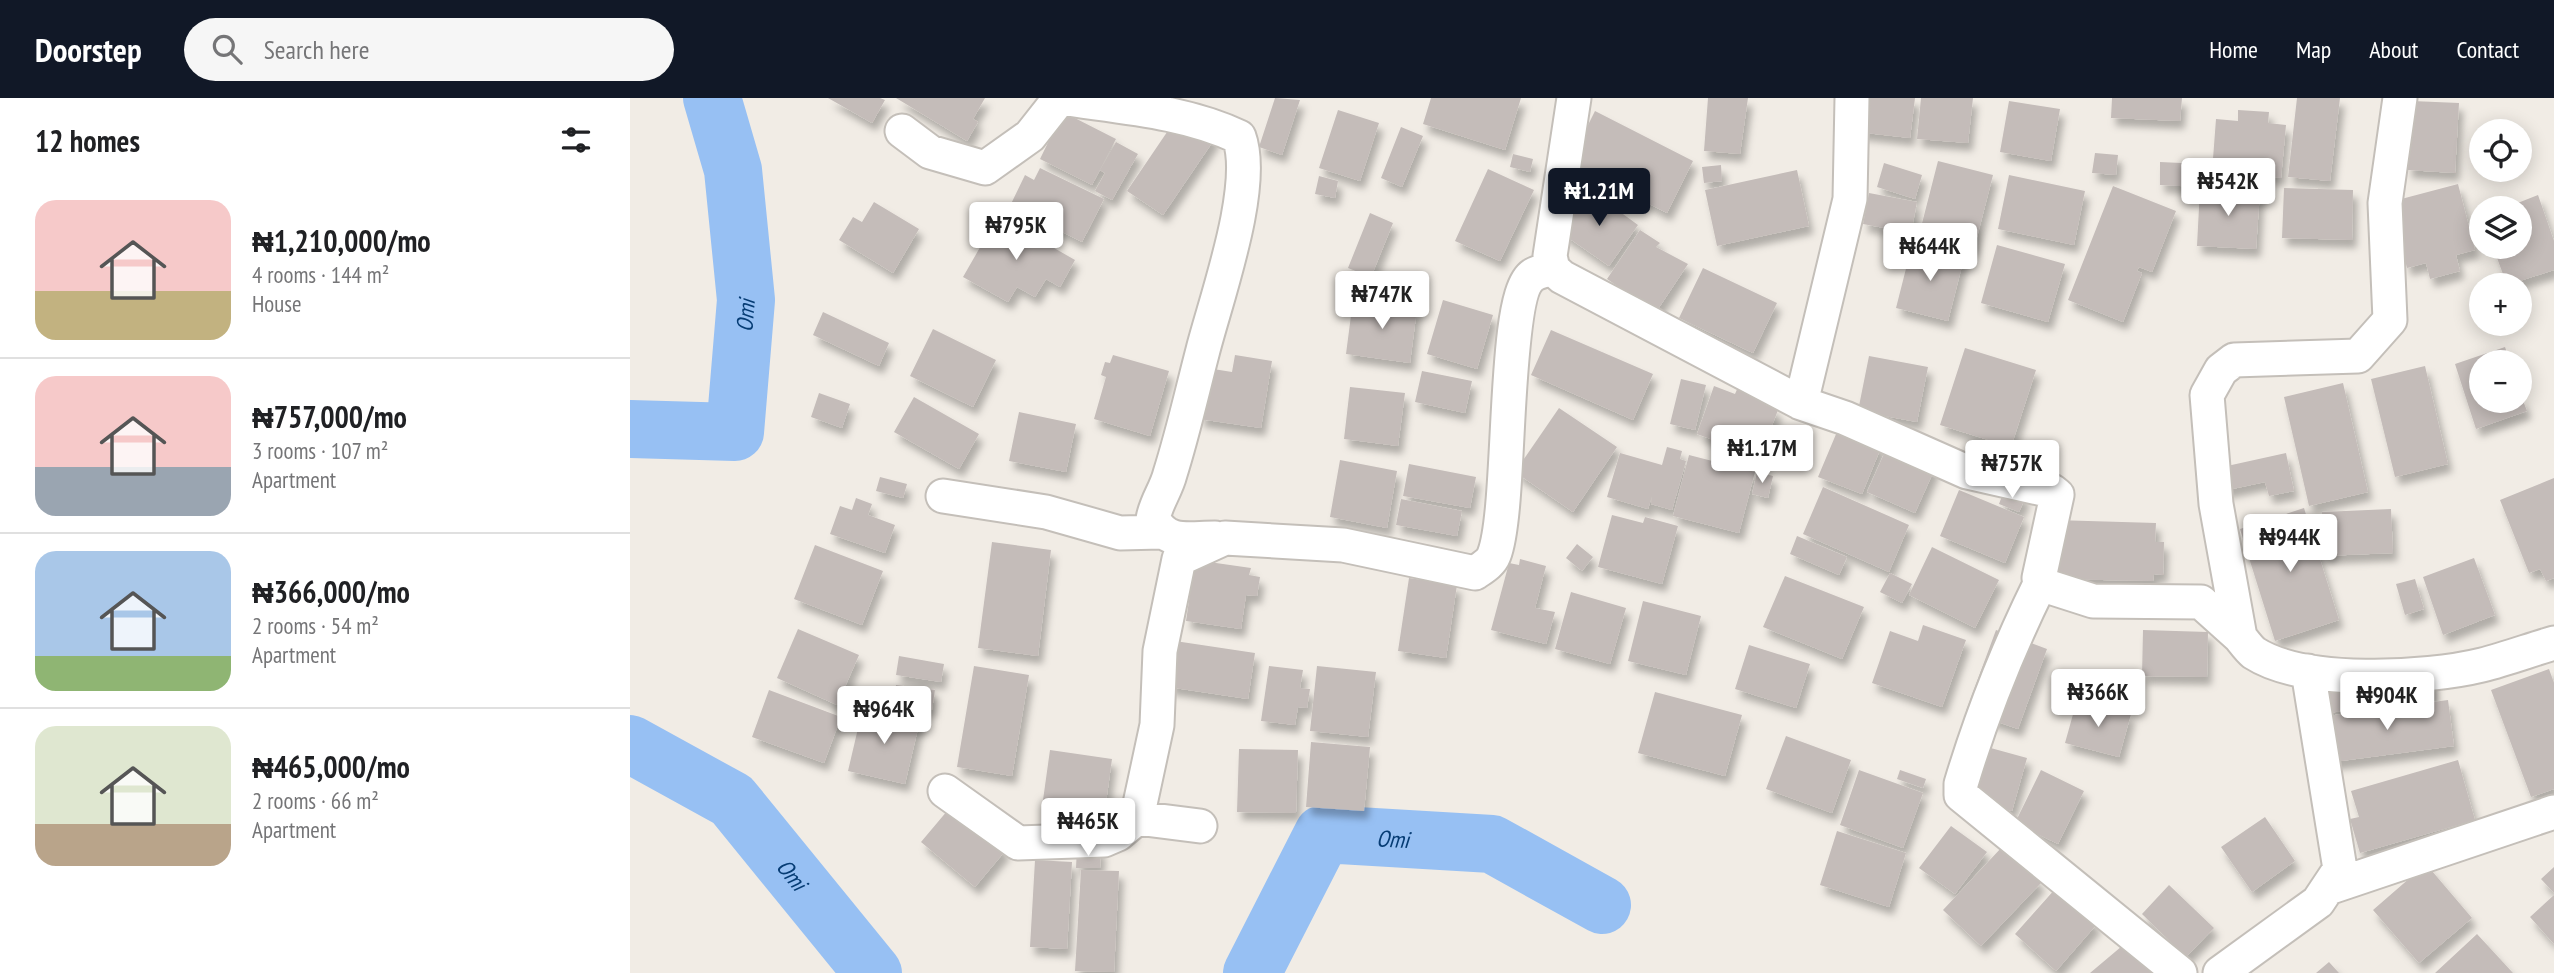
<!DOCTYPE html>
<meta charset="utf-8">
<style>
:root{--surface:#fff;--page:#f6f6f6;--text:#202124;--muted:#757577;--line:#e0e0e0;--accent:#111827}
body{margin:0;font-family:"PT Sans Narrow",sans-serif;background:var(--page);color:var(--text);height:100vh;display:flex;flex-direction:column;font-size:26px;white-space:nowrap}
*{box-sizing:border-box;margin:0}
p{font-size:23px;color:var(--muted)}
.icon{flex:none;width:38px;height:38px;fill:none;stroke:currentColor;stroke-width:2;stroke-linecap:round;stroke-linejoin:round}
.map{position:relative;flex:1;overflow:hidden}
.details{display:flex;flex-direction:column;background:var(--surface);width:630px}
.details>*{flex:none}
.buttons{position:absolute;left:1839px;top:21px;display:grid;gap:14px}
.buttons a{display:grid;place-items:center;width:63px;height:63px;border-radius:50%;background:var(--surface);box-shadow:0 4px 18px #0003;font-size:35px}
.price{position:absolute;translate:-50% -60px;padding:0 16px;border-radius:7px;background:#fff;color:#222;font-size:23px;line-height:46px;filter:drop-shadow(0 2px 4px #0008)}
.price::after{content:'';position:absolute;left:50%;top:42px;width:21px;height:16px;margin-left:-10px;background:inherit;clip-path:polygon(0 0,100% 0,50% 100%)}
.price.current{background:var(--accent);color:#fff}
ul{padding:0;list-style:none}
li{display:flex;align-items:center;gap:21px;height:175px;padding:0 35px}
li+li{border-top:2px solid var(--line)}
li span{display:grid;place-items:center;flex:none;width:196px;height:140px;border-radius:21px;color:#555}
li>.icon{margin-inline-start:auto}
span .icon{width:84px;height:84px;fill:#fffc;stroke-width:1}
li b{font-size:30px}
h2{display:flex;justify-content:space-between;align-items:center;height:84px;padding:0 35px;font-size:30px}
header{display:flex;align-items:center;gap:42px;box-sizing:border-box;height:98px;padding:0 35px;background:var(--accent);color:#fff}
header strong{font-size:33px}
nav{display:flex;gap:38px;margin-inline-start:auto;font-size:24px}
.search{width:490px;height:63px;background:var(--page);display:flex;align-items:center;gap:18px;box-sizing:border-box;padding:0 24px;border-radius:38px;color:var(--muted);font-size:26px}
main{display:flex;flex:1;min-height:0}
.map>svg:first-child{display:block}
</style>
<header>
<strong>Doorstep</strong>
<div class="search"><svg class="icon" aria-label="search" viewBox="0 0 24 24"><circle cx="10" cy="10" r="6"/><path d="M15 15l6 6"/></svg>Search here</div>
<nav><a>Home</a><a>Map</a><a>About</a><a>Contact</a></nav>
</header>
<main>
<section class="details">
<h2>12 homes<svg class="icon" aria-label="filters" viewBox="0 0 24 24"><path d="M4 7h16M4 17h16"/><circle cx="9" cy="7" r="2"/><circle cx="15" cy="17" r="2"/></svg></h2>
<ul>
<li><span style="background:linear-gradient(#f6c9c9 65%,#c2b280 0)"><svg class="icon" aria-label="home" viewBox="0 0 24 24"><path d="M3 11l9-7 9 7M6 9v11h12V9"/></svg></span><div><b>₦1,210,000/mo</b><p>4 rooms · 144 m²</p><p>House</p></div></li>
<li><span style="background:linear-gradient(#f6c9c9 65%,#9aa5b1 0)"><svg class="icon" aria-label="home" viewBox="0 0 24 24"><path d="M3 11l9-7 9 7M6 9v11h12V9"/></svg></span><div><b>₦757,000/mo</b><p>3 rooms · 107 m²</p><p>Apartment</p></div></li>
<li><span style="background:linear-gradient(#a9c7e8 75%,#8fb573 0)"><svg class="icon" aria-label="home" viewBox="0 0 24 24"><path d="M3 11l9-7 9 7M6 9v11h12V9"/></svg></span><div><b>₦366,000/mo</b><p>2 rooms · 54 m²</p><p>Apartment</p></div></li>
<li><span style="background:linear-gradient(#dfe7d0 70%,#b9a48a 0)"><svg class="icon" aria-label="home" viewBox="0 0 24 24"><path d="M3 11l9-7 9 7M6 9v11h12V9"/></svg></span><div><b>₦465,000/mo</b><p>2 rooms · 66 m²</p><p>Apartment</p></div></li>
</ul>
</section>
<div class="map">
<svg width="1924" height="875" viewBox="0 0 1924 875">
<defs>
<filter id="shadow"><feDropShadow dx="4.5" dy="8" stdDeviation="3.5" flood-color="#0004"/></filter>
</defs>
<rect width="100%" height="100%" fill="#f1ece5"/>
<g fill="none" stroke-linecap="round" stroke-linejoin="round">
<!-- river -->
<g stroke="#97c0f3" stroke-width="58">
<path id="s1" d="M0,331L105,334L116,202L103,72L82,0"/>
<path id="s2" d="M0,646L102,702L243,875"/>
<path id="s3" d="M622,875L693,736L862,746L972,807"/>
</g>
</g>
<!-- building -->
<path fill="#c4bcb9" filter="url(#shadow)" d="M198,0H250L255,2L242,25Z
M266,0H355L343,21L348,24L337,43Z
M645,0L670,2L652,57L629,49Z
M801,0H891L875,52L793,26Z
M1078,0H1118L1110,56L1074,53Z
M1231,0H1285L1280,40L1227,34Z
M1291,0H1343L1338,45L1287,41Z
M1482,0H1552L1550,23L1481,20Z
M1667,0H1710L1700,83L1658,79Z
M1379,3L1430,11L1421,63L1370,54Z
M1782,3L1829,5L1825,75L1777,72Z
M708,12L749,25L730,83L689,70Z
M1608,12L1639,14L1638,25L1656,27L1651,80L1582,74L1586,21L1608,23Z
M965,13L1063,63L1037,115L939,65Z
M433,14L486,41L462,87L410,61Z
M550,15L586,39L533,117L497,93Z
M771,29L793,38L772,89L751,80Z
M486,44L508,56L482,102L465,93L475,75L470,72Z
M1465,55L1488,57L1486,77L1462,75Z
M883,56L903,61L900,74L880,69Z
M1308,63L1363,77L1344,151L1289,137Z
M1530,64L1572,66L1571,89L1530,87Z
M1254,65L1292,77L1285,101L1247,89Z
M1091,67L1092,83L1074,85L1072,69Z
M410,70L474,101L452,144L380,108L395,77L404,82Z
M858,71L904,92L870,163L825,143Z
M1167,72L1179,128L1087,148L1075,92Z
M1379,77L1455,93L1444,147L1368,131Z
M689,78L708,83L705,100L685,96Z
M1828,86L1845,152L1826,157L1830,173L1800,181L1796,165L1777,170L1760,104Z
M1483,88L1546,113L1522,174L1509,169L1507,173L1512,175L1493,224L1438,202Z
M1570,90L1630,93L1626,151L1567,148Z
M1654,90L1723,92L1722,142L1652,140Z
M960,92L1008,127L979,168L930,134Z
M1239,95L1287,104L1281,135L1233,126Z
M1908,97L1924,143V172L1877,187L1863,149H1890V110H1852L1872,103L1875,110Z
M244,104L289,131L263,175L209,142L223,119L232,124Z
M740,115L763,125L741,179L718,170Z
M368,118L445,162L430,189L416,181L405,199L387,189L378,204L333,179Z
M1010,132L1030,145L1026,149L1058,166L1026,214L977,181Z
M1282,147L1334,160L1318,223L1266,210Z
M1367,147L1435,166L1418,224L1351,205Z
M1073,170L1147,205L1123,255L1049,220Z
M723,202L787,211L780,265L716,256Z
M813,202L863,217L847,271L797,256Z
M193,214L259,245L249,268L183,237Z
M303,231L366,262L343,309L280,278Z
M921,232L1023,276L1003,322L901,277Z
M1875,249L1880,264H1852V303H1890V295L1897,313L1846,331L1825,266Z
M1335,250L1406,272L1381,349L1310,327Z
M483,257L539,273L520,338L464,321L476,279L471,277L475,264L480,265Z
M605,257L642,263L631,330L569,321L577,270L602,274Z
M1239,258L1298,269L1287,324L1228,313Z
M1795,268L1818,366L1765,379L1741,281Z
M792,273L842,283L835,315L785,304Z
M1051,281L1076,287L1065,332L1040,326Z
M1713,285L1738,394L1679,408L1654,299Z
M1084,288L1105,296L1108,289L1139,301L1136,307L1148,312L1130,359L1067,336Z
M720,289L775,295L768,348L714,341Z
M189,295L220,306L212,330L181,319Z
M284,299L349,336L329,371L264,334Z
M929,310L987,349L943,414L885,374Z
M389,314L446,326L436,374L379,363Z
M1209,329L1252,347L1232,396L1188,379Z
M1258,347L1306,368L1285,415L1237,394Z
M1037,349L1052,353L1050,361L1056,363L1042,412L1021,406L1022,398L1018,411L977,399L990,355L1032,367Z
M1656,355L1664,393L1639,398L1635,384L1593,393L1588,370Z
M1059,357L1125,374L1109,435L1043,418Z
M710,362L767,373L757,430L700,419Z
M779,366L846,379L840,410L773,398Z
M1127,374L1143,378L1138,400L1122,396Z
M250,379L277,386L273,400L246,393Z
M1924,380V480L1916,483L1910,471L1899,475L1870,402Z
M1193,389L1279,427L1259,474L1173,436Z
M1375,390L1396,398L1389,414L1369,406Z
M1329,392L1394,419L1375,465L1310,438Z
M226,400L242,406L238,417L265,427L255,455L200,436L210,408L222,412Z
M771,401L832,413L827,438L766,427Z
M1674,410L1709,522L1645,543L1610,431Z
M1761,411L1763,455L1694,458L1693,444H1686L1685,424L1692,423V414Z
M982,417L1013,425L1015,419L1048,428L1032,486L968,469Z
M1424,422L1526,425L1525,444H1534L1533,477L1524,476L1523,483L1422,481Z
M1167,438L1217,459L1209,477L1160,456Z
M362,444L421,452L408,558L348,550Z
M947,446L963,459L952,473L936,460Z
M185,447L253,473L232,527L164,501Z
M1302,449L1369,482L1345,530L1279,497Z
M1844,460L1865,517L1813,537L1793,479Z
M890,461L916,468L905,510L925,514L916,546L861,532L879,465L889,467Z
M565,462L621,470L619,477L630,479L627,498L616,497L611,531L556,523Z
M1260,475L1282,486L1272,505L1250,494Z
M1155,478L1234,509L1212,561L1133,529Z
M779,480L827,487L816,560L768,553Z
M1785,481L1794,511L1775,517L1766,486Z
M941,494L996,510L980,566L925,551Z
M1013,503L1071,518L1056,577L998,563Z
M1293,527L1336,542L1312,609L1242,585L1260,533L1288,543Z
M168,531L229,557L207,607L147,580Z
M1366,532L1417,551L1388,631L1336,613Z
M1513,532L1578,534L1577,579L1512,578Z
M545,543L625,555L618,601L538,589Z
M1119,547L1180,566L1166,610L1105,591Z
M269,558L314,566L311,584L266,577Z
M344,568L399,577L382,678L327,669Z
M639,568L673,572L670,590L680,591L677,610L668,609L665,627L631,623Z
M687,568L746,574L738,639L680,633Z
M1919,571L1924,585V691L1901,699L1861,592Z
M1803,579L1804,599L1752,603L1751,583Z
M1728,584L1731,611L1680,617L1677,590Z
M266,587L305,592L302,612L263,607Z
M139,592L211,619L194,665L122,639Z
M1025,594L1112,617L1095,678L1008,655Z
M1447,602L1501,616L1489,659L1435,645Z
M1818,602L1824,648L1696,665L1690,619Z
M233,609L290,622L275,686L218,673Z
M1156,638L1221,662L1202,715L1136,691Z
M1328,641L1397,660L1382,713L1313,693Z
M681,644L740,649L734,713L676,709Z
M609,651L668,652L666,715L607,714Z
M420,652L482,661L475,712L413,702Z
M1828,662L1845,722L1730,755L1720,721L1729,719L1721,693Z
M1229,672L1293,695L1273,750L1210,727Z
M1270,672L1296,681L1293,690L1267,681Z
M1411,672L1454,693L1428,746L1385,725Z
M323,706L376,752L345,789L291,744Z
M1635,719L1665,763L1622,794L1591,749Z
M1321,728L1357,754L1325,796L1289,770Z
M1207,733L1276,755L1259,809L1190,787Z
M447,749L471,750L470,770H446Z
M1372,749L1411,785L1351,848L1313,812Z
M405,762L442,764L437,851L400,849Z
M1796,766L1842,820L1789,865L1743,812Z
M1924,769V795L1911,781Z
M451,772L489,773L484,874L445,873Z
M1539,787L1584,830L1556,859L1512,816Z
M1426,790L1467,826L1426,873L1385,836Z
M1924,797V846L1900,819Z
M1847,836L1883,875H1805Z
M1498,843L1529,875H1460Z
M1699,864L1709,875H1686Z"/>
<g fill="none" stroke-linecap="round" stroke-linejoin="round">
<!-- minor casing -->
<g stroke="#c4bfb9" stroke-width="37">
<path id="minor" d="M430,0C490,9 554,13 609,39C627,88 586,201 573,252C562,294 553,335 540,376C536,392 526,404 523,421C538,447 557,440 585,440
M944,0L920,158L923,171L932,179L1171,305
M1222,0L1220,101L1171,305L1215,320L1337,374L1422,393L1427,397L1409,480L1410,486L1463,503L1571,504L1610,539
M1770,0L1755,105L1760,222L1728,258L1604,262L1591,272L1577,297L1586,406L1610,539C1614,544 1619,551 1624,555C1674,587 1795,581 1852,567C1876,561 1900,552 1924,545
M272,33L300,54L355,70L400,38L430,0
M313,398L416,414L490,435L531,434
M1410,486C1378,551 1352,616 1331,686V697L1550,875
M315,693L388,745L474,742L488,736L507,720L527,627L530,553L549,461L595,440L713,447L845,475C852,470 861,465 864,457C883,408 871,198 903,177C908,174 917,172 923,171
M507,720L570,728
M1701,789L1924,714
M1590,875L1688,804L1710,771L1678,573"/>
</g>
<!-- minor -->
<use href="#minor" stroke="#fff" stroke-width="33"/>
</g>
<g text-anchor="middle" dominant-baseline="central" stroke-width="7" stroke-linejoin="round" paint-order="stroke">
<!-- water labels -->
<g font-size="23" font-style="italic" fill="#063c74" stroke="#fefaf3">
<text stroke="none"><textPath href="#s1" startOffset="222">Omi</textPath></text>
<text stroke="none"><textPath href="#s3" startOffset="226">Omi</textPath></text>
<text stroke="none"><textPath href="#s2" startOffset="212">Omi</textPath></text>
</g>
</g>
</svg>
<div class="buttons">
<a><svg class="icon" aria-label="locate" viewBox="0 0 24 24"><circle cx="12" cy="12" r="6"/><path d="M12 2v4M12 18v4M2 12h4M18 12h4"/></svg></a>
<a><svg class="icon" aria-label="layers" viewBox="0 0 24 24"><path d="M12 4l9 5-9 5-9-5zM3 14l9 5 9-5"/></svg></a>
<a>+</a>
<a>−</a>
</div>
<b class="price" style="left:1598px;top:120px">₦542K</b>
<b class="price current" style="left:969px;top:130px">₦1.21M</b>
<b class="price" style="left:386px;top:164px">₦795K</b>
<b class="price" style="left:1300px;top:185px">₦644K</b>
<b class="price" style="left:752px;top:233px">₦747K</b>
<b class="price" style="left:1132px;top:387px">₦1.17M</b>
<b class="price" style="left:1382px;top:402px">₦757K</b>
<b class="price" style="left:1660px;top:476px">₦944K</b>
<b class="price" style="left:1468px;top:631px">₦366K</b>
<b class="price" style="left:1757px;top:634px">₦904K</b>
<b class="price" style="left:254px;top:648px">₦964K</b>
<b class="price" style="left:458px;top:760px">₦465K</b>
</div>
</main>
